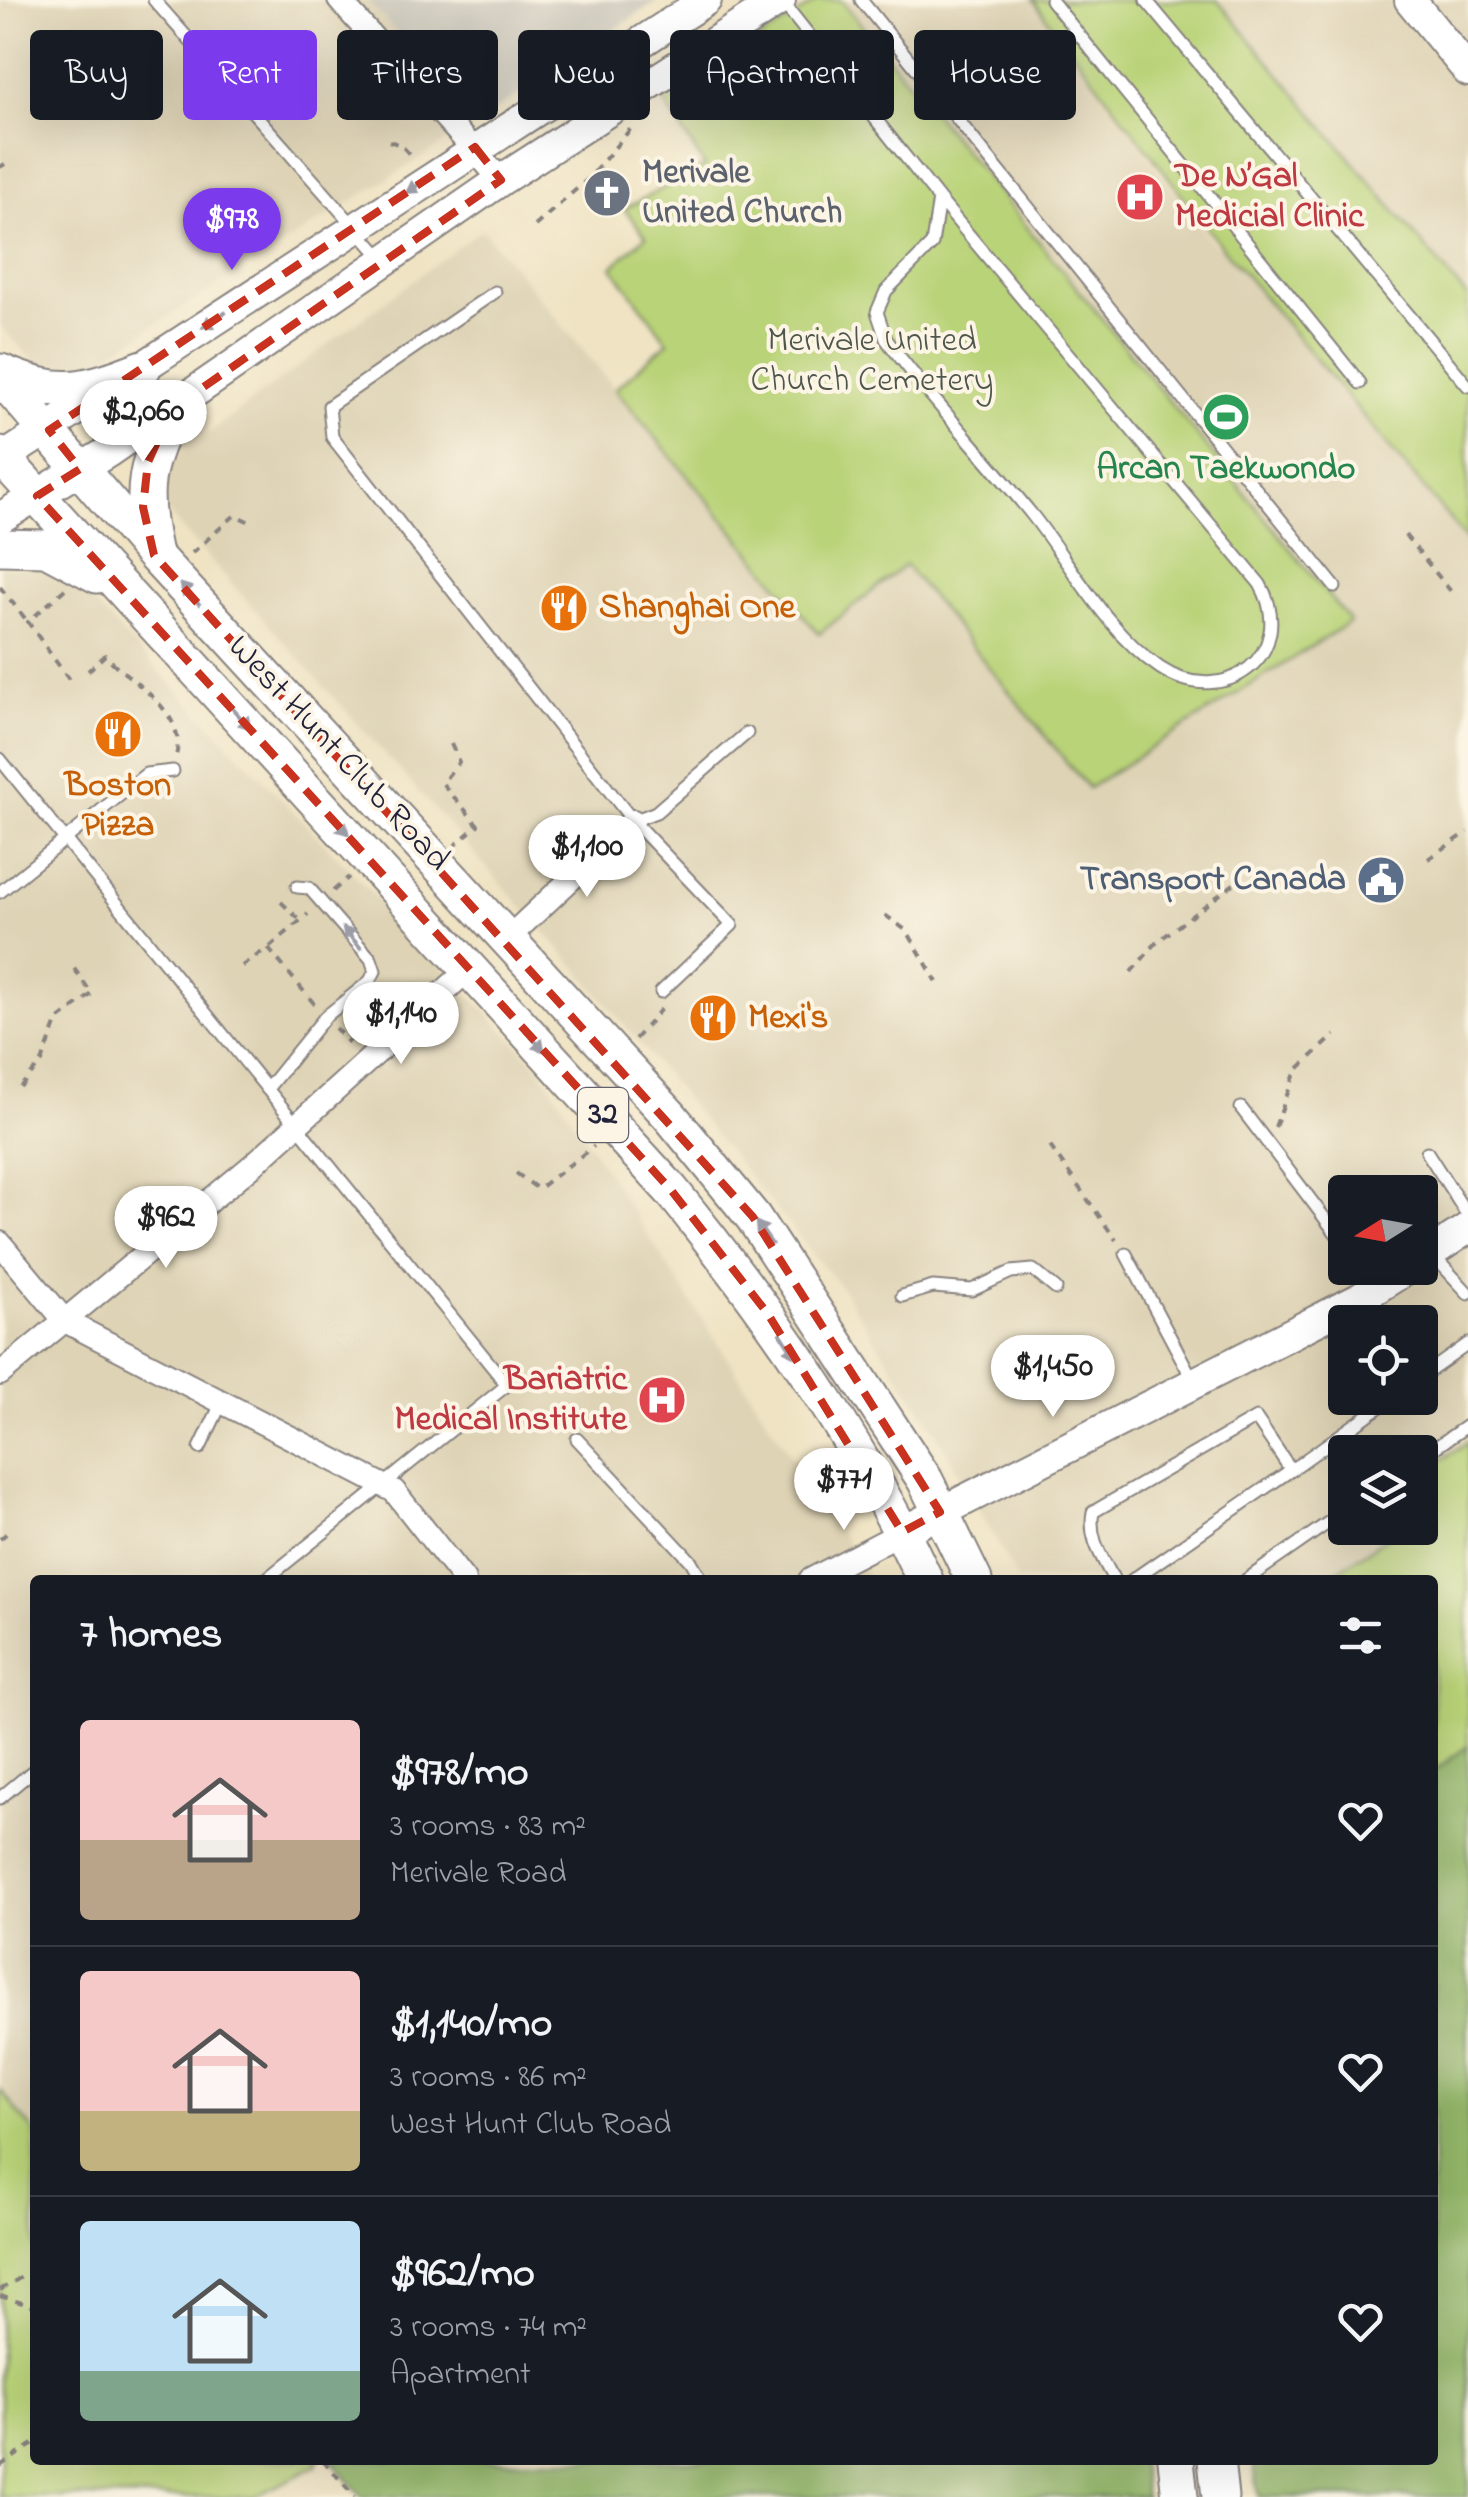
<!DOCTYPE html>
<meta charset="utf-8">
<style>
:root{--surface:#171b24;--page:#20242c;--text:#f1f3f6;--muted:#9ea1a6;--line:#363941;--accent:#7c3aed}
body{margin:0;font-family:"Indie Flower",sans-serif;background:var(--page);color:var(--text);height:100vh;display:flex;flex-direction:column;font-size:38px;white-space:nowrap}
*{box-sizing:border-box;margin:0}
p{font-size:32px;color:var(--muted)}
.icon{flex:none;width:55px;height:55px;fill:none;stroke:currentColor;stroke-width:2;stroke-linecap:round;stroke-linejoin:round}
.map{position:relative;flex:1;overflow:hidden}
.panel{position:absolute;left:30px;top:1575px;width:1408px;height:890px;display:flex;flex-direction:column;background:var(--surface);border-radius:10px;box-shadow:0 10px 40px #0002}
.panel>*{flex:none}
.guide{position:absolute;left:30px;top:30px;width:1410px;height:90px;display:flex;gap:20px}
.needle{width:65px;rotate:259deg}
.controls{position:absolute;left:1328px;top:1175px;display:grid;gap:20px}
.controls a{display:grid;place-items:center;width:110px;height:110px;border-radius:10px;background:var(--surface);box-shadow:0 10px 40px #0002;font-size:50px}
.price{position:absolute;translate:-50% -85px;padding:0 22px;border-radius:35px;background:#fff;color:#222;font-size:32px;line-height:65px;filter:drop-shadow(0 2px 5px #0008)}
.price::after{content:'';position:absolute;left:50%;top:60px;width:30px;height:22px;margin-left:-15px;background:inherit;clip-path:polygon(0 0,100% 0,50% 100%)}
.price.on{background:var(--accent);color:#fff}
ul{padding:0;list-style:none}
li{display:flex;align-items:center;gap:30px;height:250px;padding:0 50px}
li+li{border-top:2px solid var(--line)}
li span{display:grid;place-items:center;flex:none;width:280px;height:200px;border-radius:10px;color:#555}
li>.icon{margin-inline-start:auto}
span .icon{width:120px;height:120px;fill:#fffc;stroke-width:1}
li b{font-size:42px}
h2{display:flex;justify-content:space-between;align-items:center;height:120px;padding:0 50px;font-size:42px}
.pill{padding:0 35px;border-radius:10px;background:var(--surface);box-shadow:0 10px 40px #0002;font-size:35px;line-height:90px}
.pill.on{background:var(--accent);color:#fff}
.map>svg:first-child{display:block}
</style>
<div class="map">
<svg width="1468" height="2497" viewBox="0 0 1468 2497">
<rect width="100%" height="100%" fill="#fcf5e5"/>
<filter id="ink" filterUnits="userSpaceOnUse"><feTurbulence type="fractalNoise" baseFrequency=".01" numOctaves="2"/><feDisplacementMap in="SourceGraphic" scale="20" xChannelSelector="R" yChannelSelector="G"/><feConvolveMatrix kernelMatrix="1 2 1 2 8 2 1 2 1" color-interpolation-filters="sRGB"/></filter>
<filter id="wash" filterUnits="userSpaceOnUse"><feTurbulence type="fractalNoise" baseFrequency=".0048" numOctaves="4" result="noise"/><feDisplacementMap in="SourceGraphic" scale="40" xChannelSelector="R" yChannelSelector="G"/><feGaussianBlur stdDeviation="2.25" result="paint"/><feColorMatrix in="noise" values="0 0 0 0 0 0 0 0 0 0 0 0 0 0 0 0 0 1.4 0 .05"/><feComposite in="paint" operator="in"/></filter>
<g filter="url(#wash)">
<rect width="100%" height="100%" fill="#efe3c3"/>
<!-- built -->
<path fill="#ded3b5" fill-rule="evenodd" d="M0,0H367L478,122L88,367L36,364L0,325Z
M841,0H1031L1214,245L1221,246L1468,541V1441L1420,1474V1452H1345V1528H1401L1324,1580H1018L936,1432L842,1289L579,970L161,505L165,466L482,229L819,634L904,564L1087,787L1350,621ZM1345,1192H1420V1268H1345ZM1345,1322H1420V1398H1345Z
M1217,0H1468V298Z
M0,566L60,568L538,1066L871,1580H35V2130L0,2088Z"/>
<!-- industrial -->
<path fill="#c8c4b8" d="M367,0H658L478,122Z"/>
<!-- green -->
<path fill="#b9d378" stroke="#6e7a5a" stroke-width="2.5" d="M819,0H841L1350,622L1088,788L905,565L819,634L615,389L668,342L612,267L646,236L624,209L705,166L664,102Z
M1033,0H1217L1468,298V541L1221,246Z
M1468,1442V1746L1433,1772L1432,1580H1324L1401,1528H1420V1475Z
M0,2090L35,2133V2460H318L316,2466L254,2497H0Z"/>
<!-- forest -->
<path fill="#92b568" stroke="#5a6c52" stroke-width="2.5" d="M1468,1746V2497H1259L1253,2460H1432L1433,1772Z
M331,2460H1141L1145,2497H362Z"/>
</g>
<g filter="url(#ink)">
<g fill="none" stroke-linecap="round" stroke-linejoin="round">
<!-- lane casing -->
<g stroke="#88827f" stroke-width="15">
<path id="lane" d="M154,0L382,258
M781,0L939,199L1260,584C1299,653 1225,711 1160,668C1107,632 1072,566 1033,516C985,456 932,401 886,339L877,312L886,291L932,244L939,199
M861,0L1335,587
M1051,0L1360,383
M1146,0L1468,386
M495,292L329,406L332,437L633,821L732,925L661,992
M0,759L507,1385L265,1580
M633,821L656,812L747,733
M0,892L146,774L173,771
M267,1089L325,1017L370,981L375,971L371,959L309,888L297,887
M1241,1108L1345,1245
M1427,1152L1468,1216
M1431,1253L1468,1293
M1126,1254L1194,1382
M1360,1268L1370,1287
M902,1296L933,1287L972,1290L1011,1272L1033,1270L1056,1289
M1420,1378L1468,1344
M577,1439L691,1561L702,1580
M200,1448L222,1402
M1420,1458L1468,1425
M1114,1580C1102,1557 1088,1538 1093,1512L1256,1418L1291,1470L1392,1398
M1132,1580L1291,1470
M1246,1580L1345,1511
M0,1798L35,1769"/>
</g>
<!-- street casing -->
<g stroke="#88827f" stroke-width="26">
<path id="street" d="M339,0L501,180
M507,939L633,821
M0,1243L65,1321L394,1491L464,1580
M0,1374L254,1164L470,968
M810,1580L902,1532"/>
</g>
<!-- secondary casing -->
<g stroke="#88827f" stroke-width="34">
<path id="secondary" d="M1410,0L1468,71
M0,460L706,0
M0,518L108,452L501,180L780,0
M1420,1260L1468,1228
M902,1532L1359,1299L1408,1268"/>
</g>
<!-- primary casing -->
<g stroke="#88827f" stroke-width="39">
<path id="primary" d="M1,372C62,398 83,391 143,368
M0,376L154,555L670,1116L753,1217L925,1480L974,1580
M0,455L671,1190C769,1311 859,1439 925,1580
M0,547L46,548L97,575
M153,549C139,487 146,466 172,409
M1176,2460L1180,2497
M1216,2460L1220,2497"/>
</g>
<!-- path -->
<path stroke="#88827f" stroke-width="4" stroke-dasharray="8 8" stroke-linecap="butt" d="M389,141L401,145L413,158
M0,167L5,164
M535,226L589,178L633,126
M1405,535L1453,594
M192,553L235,515L252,523
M0,587L28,622
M65,589L28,622L72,684
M88,671L105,655C132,684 188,711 176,756
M451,744L459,762L442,783L478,825L455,845
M1428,859L1468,832
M333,891L349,877
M281,902L300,920
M885,915L907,931L937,982
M270,947L308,914
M242,966L268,948L316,1006
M1131,972L1157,942L1235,883
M335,1028L349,1043
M635,1039L661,1009
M20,1087L42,1062L58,1020L92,994L73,967
M1275,1127L1296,1071L1335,1035
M1050,1146L1116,1240
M516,1173L538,1189L594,1146
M0,1539L12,1529
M0,2290L35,2269
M0,2296L35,2307
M323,2460L355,2497
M0,2466L35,2443"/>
<!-- lane -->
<use href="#lane" stroke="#fff" stroke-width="11"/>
<!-- street -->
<use href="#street" stroke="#fff" stroke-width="22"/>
<!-- secondary -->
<use href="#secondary" stroke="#fff" stroke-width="30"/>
<!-- primary -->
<use href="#primary" stroke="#fff" stroke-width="35"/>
</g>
<!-- one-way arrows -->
<defs><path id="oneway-solid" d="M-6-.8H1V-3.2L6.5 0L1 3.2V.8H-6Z" transform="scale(2.5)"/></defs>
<g fill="#9c9ca7">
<use href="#oneway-solid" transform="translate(418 185) rotate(146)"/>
<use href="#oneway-solid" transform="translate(214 320) rotate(147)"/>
<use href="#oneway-solid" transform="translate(190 594) rotate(-132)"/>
<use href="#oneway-solid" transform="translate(241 718) rotate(48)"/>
<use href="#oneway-solid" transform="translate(339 824) rotate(47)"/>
<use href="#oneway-solid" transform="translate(352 938) rotate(-131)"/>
<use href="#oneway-solid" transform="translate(535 1041) rotate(48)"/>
<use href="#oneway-solid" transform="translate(764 1233) rotate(-125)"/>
<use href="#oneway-solid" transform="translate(788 1345) rotate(57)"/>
</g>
</g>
<!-- marked area -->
<path fill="none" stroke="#c8321e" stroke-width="8" stroke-dasharray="20 12" stroke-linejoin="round" d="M475,147L501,180L172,409L148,462L143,507L154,555L753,1217L940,1512L902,1532L768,1314L671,1190L37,496L80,469L49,430Z"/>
<!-- icons -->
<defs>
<g id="church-disc" transform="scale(2.5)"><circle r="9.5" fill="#6b7280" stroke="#fcf5e5"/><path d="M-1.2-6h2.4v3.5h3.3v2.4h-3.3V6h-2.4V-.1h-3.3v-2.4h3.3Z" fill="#fff"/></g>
<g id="hospital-disc" transform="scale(2.5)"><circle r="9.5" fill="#e0444e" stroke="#fcf5e5"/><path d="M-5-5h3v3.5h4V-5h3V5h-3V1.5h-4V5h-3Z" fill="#fff"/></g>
<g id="stadium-disc" transform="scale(2.5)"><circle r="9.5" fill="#2e9e5b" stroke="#fcf5e5"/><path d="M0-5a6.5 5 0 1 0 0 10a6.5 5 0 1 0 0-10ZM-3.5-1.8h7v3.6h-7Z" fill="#fff"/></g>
<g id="restaurant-disc" transform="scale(2.5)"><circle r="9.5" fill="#e8710a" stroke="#fcf5e5"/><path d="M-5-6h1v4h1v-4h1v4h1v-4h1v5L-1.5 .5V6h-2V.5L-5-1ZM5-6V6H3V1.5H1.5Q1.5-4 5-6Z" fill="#fff"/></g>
<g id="civic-disc" transform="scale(2.5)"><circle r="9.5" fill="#5c6f8a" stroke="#fcf5e5"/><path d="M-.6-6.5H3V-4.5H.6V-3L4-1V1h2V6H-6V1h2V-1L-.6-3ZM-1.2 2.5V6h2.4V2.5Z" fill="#fff"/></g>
</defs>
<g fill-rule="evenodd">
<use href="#church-disc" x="607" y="193"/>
<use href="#hospital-disc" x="1140" y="197"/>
<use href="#stadium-disc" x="1226" y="417"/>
<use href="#restaurant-disc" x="564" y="608"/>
<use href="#restaurant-disc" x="118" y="734"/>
<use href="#civic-disc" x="1381" y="880"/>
<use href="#restaurant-disc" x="713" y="1018"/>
<use href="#hospital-disc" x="662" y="1400"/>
</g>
<g text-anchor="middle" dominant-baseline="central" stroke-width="8" stroke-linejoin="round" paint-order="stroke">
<!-- shield labels -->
<rect fill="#fcf5e5" stroke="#63616e" stroke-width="2.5" x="578" y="1088" width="50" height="54" rx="8"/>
<g font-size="32" font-weight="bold" fill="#22223b">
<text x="603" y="1115">32</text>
</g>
<!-- worship labels -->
<g font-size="35" font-weight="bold" fill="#5b616d" stroke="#fcf5e5" text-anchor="start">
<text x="642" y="173">Merivale<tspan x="642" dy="40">United Church</tspan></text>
</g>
<!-- health labels -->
<g font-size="35" font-weight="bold" fill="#be3a42" stroke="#fcf5e5" text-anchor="start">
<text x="1175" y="177">De N’Gal<tspan x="1175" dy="40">Medicial Clinic</tspan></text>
<text x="627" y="1380" text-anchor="end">Bariatric<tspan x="627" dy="40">Medical Institute</tspan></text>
</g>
<!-- park labels -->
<g font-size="35" fill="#4f574d" stroke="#fcf5e5">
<text x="872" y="341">Merivale United<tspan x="872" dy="40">Church Cemetery</tspan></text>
</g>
<!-- leisure labels -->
<g font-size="35" font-weight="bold" fill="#27864d" stroke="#fcf5e5">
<text x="1226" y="469">Arcan Taekwondo</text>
</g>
<!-- food labels -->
<g font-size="35" font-weight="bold" fill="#c56008" stroke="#fcf5e5" text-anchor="start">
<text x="599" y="608">Shanghai One</text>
<text x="118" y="786" text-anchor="middle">Boston<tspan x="118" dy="40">Pizza</tspan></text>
<text x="748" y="1018">Mexi's</text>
</g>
<!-- street labels -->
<g font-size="35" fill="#22223b" stroke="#fcf5e5">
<text transform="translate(338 754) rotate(47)">West Hunt Club Road</text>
</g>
<!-- service labels -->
<g font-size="35" font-weight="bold" fill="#4e5e75" stroke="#fcf5e5" text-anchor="end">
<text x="1346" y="880">Transport Canada</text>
</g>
</g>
</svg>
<div class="controls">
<a><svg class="needle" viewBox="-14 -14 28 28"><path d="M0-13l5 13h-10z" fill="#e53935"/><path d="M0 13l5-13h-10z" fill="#9ea1a6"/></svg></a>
<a><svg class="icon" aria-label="locate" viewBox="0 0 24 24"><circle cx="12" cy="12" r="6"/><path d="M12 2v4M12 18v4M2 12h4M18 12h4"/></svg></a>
<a><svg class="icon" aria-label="layers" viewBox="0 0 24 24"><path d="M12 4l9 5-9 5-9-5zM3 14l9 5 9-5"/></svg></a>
</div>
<b class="price on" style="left:232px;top:273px">$978</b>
<b class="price" style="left:143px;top:465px">$2,060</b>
<b class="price" style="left:587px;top:900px">$1,100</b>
<b class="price" style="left:401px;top:1067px">$1,140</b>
<b class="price" style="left:166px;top:1271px">$962</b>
<b class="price" style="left:1053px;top:1420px">$1,450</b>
<b class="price" style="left:844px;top:1533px">$771</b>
<div class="guide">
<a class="pill">Buy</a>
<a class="pill on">Rent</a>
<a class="pill">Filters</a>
<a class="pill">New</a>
<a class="pill">Apartment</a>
<a class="pill">House</a>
</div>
<section class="panel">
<h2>7 homes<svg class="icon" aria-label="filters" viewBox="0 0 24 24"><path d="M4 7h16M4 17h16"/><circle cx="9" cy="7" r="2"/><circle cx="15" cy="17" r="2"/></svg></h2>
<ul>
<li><span style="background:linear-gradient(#f6c9c9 60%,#b9a48a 0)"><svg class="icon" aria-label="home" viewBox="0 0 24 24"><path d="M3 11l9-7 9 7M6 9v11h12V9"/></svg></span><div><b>$978/mo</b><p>3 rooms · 83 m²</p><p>Merivale Road</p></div><svg class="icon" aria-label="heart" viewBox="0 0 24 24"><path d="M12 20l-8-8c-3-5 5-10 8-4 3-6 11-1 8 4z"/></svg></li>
<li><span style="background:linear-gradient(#f6c9c9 70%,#c2b280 0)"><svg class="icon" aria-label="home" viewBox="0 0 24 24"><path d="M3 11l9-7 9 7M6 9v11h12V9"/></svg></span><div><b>$1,140/mo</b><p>3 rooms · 86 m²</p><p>West Hunt Club Road</p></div><svg class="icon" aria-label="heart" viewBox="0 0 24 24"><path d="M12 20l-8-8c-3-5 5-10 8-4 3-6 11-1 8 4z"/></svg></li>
<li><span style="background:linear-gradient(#bfe0f5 75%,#7fa58c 0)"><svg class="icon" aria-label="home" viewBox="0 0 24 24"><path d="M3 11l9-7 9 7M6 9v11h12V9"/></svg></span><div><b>$962/mo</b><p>3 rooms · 74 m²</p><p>Apartment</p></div><svg class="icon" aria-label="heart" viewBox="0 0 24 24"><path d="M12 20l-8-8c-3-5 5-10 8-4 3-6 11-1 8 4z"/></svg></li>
</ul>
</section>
</div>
